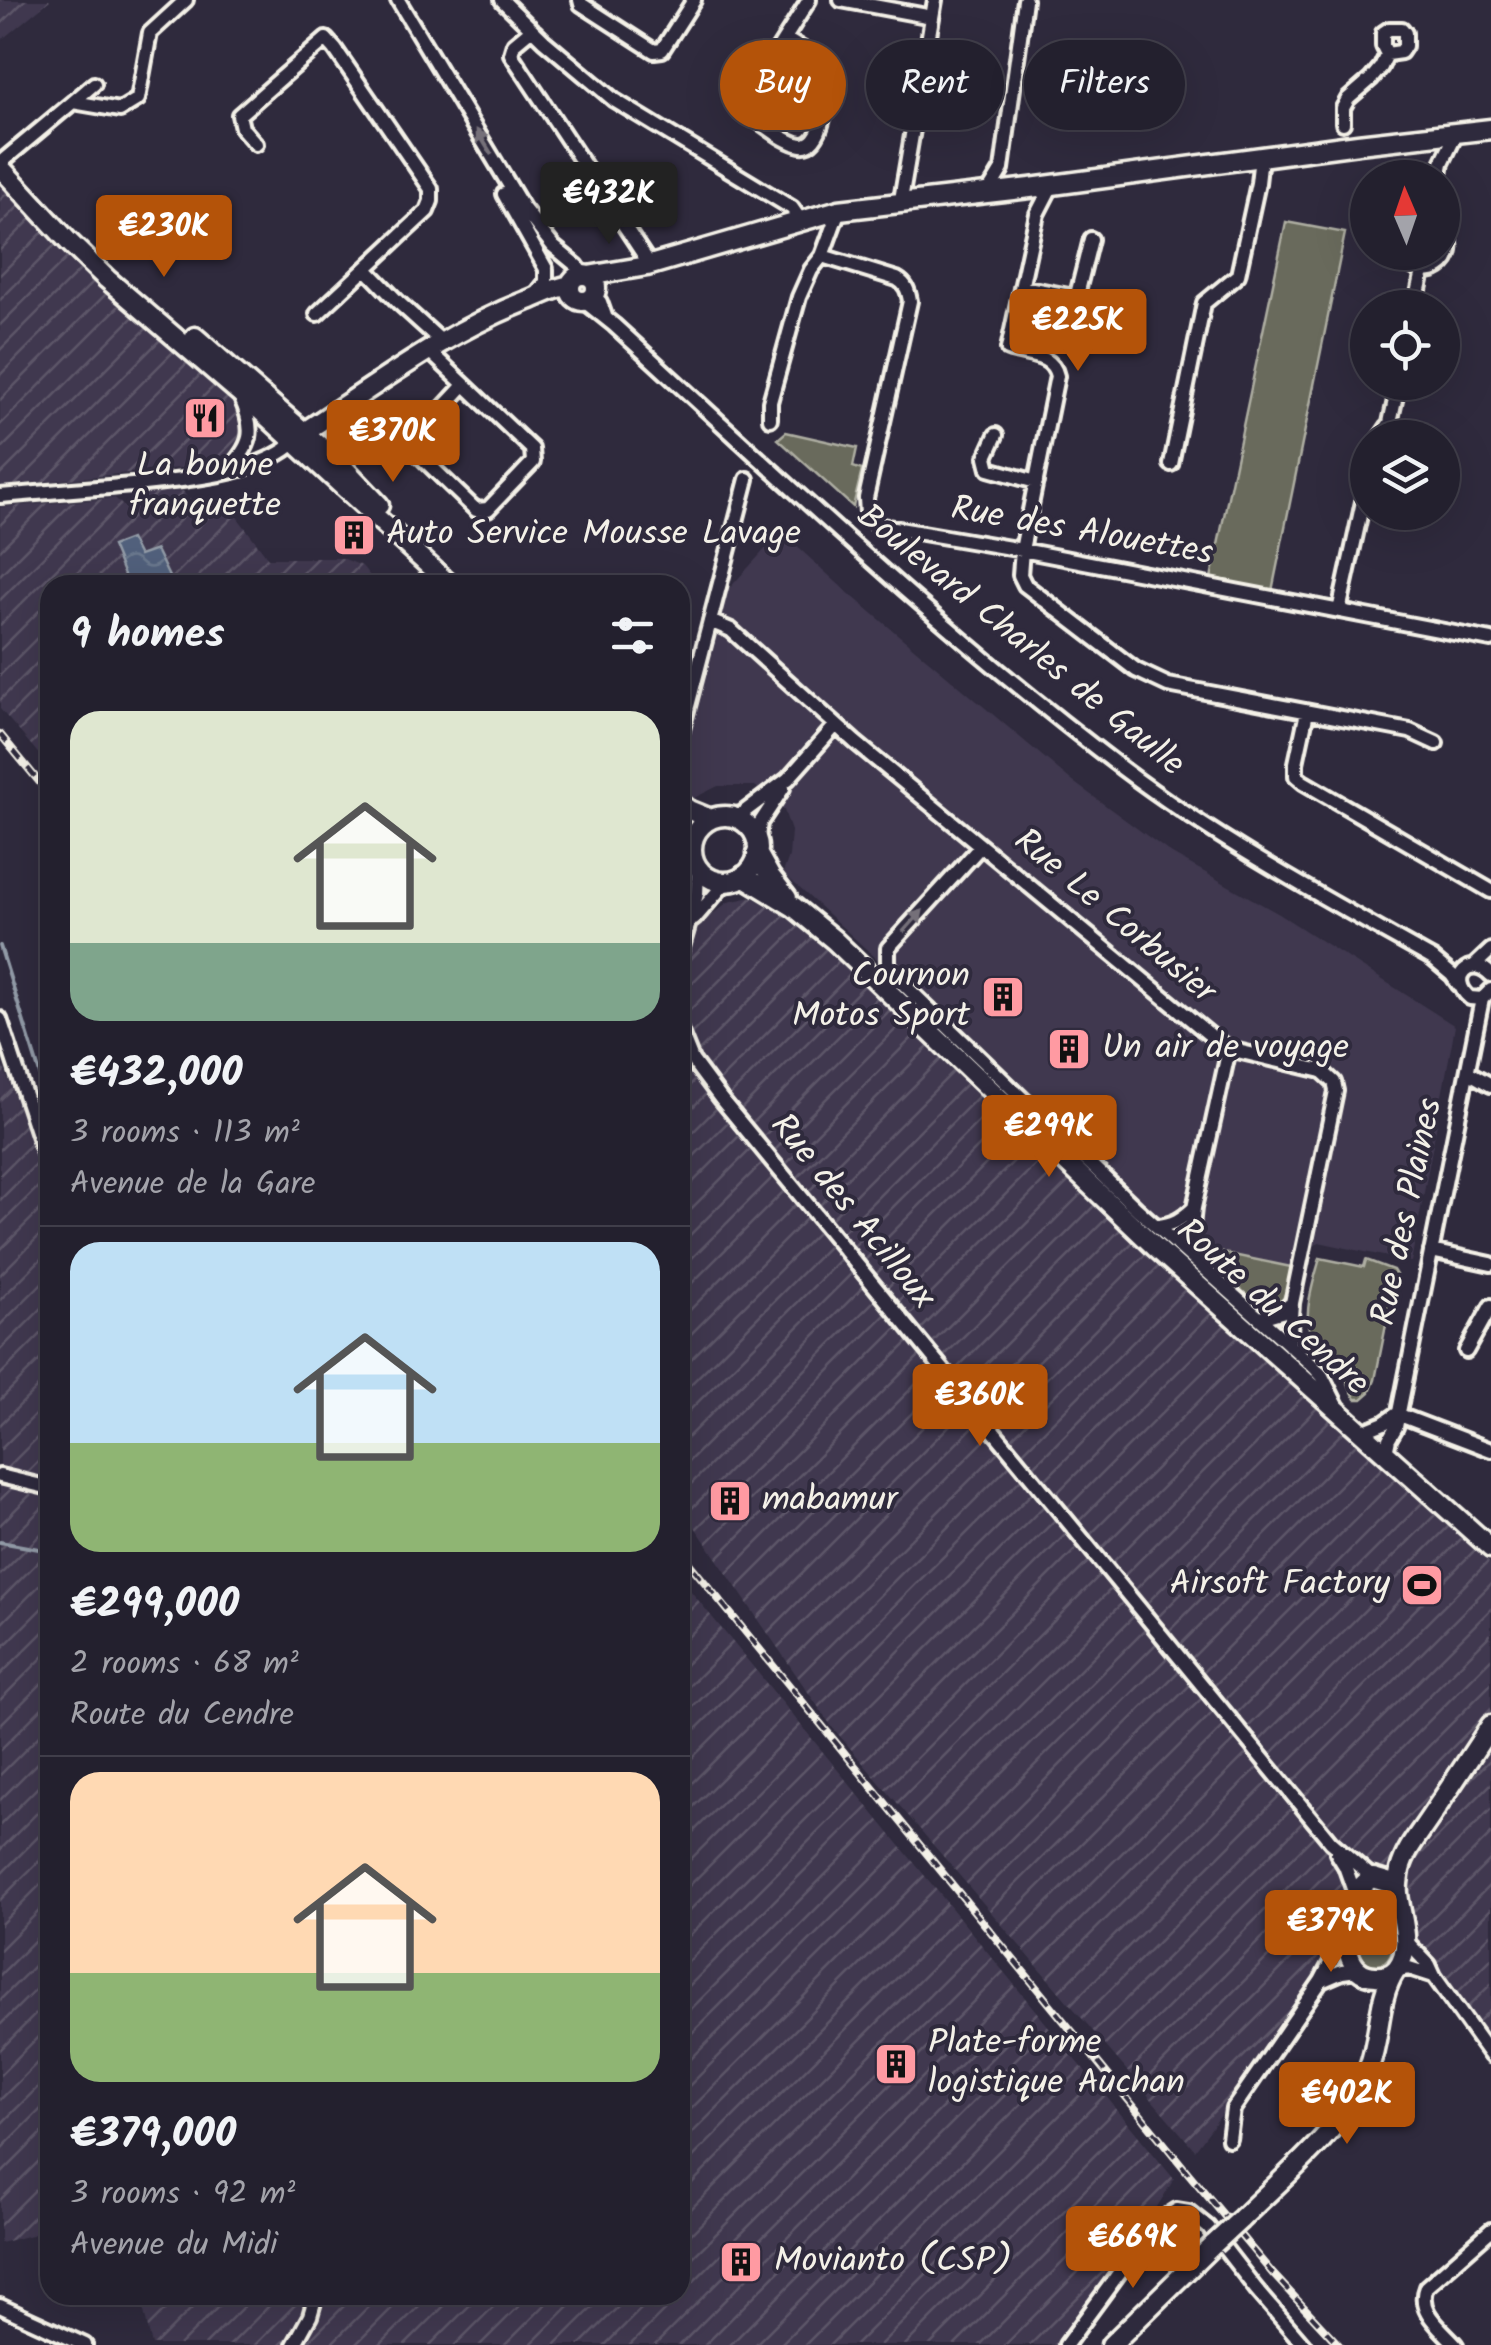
<!DOCTYPE html>
<meta charset="utf-8">
<style>
:root{--surface:#23202e;--page:#2f2d3a;--text:#f1f3f6;--muted:#a3a3aa;--line:#403e4a;--accent:#b45309}
body{margin:0;font-family:Kalam,sans-serif;background:var(--page);color:var(--text);height:100vh;display:flex;flex-direction:column;font-size:38px;white-space:nowrap}
*{box-sizing:border-box;margin:0}
p{font-size:32px;color:var(--muted)}
.icon{flex:none;width:55px;height:55px;fill:none;stroke:currentColor;stroke-width:2;stroke-linecap:round;stroke-linejoin:round}
.map{position:relative;flex:1;overflow:hidden}
.panel{position:absolute;left:40px;top:575px;width:650px;height:1730px;display:flex;flex-direction:column;background:var(--surface);border-radius:30px;box-shadow:0 10px 40px #0002,0 0 0 2px var(--line)}
.panel>*{flex:none}
.guide{position:absolute;left:720px;top:40px;width:620px;height:90px;display:flex;gap:20px}
.needle{width:65px;rotate:358deg}
.fabs{position:absolute;left:1350px;top:160px;display:grid;gap:20px}
.fabs a{display:grid;place-items:center;width:110px;height:110px;border-radius:50%;background:var(--surface);box-shadow:0 10px 40px #0002,0 0 0 2px var(--line);font-size:50px}
.price{position:absolute;translate:-50% -85px;padding:0 22px;border-radius:10px;background:var(--accent);color:#fff;font-size:32px;line-height:65px;filter:drop-shadow(0 2px 5px #0008)}
.price::after{content:'';position:absolute;left:50%;top:60px;width:30px;height:22px;margin-left:-15px;background:inherit;clip-path:polygon(0 0,100% 0,50% 100%)}
.price.active{background:#222;color:#fff}
ul{padding:0;list-style:none}
li{display:grid;align-content:center;gap:20px;height:530px;padding:0 30px}
li+li{border-top:2px solid var(--line)}
li span{display:grid;place-items:center;height:310px;border-radius:30px;color:#555}
li>.icon{margin-inline-start:auto}
span .icon{width:180px;height:180px;fill:#fffc;stroke-width:1}
li b{font-size:42px}
h2{display:flex;justify-content:space-between;align-items:center;height:120px;padding:0 30px;font-size:42px}
.tag{padding:0 35px;border-radius:45px;background:var(--surface);box-shadow:0 10px 40px #0002,0 0 0 2px var(--line);font-size:35px;line-height:90px}
.tag.active{background:var(--accent);color:#fff}
.map>svg:first-child{display:block}
</style>
<div class="map">
<svg width="1491" height="2345" viewBox="0 0 1491 2345">
<defs>
<pattern id="industrial-furrows" width="10" height="10" patternUnits="userSpaceOnUse" patternTransform="scale(2.5)"><rect width="10" height="10" fill="#40394f"/><path d="M-1 1l2-2M0 10L10 0M9 11l2-2" fill="none" stroke="#5c5668"/></pattern>
<pattern id="water-waves" width="16" height="10" patternUnits="userSpaceOnUse" patternTransform="scale(2.5)"><rect width="16" height="10" fill="#51617b"/><path d="M0 5q4-4 8 0t8 0" fill="none" stroke="#6b788e"/></pattern>
</defs>
<rect width="100%" height="100%" fill="#2f2a3d"/>
<filter id="ink" filterUnits="userSpaceOnUse"><feTurbulence type="fractalNoise" baseFrequency=".01" numOctaves="2"/><feDisplacementMap in="SourceGraphic" scale="20" xChannelSelector="R" yChannelSelector="G"/><feConvolveMatrix kernelMatrix="1 2 1 2 8 2 1 2 1" color-interpolation-filters="sRGB"/></filter>
<g filter="url(#ink)">
<!-- built -->
<path fill="#40394f" d="M781,532L846,591L1072,781L1172,854L1279,914L1455,1026L1411,1262L1319,1242L1291,1267L1199,1248L1198,1243L1155,1213L783,873L789,856L791,831L784,810L755,786H718L690,800L680,793V719L702,673L725,593Z"/>
<!-- industrial -->
<path fill="url(#industrial-furrows)" d="M0,0H50L0,41Z
M0,176L76,265L189,361L234,397L242,434L228,454L198,466L0,486Z
M183,491L188,499H203L214,511L221,508L232,510L268,558H342L362,566L377,585H50V767L0,709V507L115,498L123,506L140,505L147,493Z
M680,881L709,917L728,902L752,897L789,918L830,948L1089,1200L1491,1564V2045L1374,1910L1195,2150L832,1727L680,1505Z
M0,1058L50,1188V2230L0,2243Z
M680,1578L1174,2179L1120,2268L1061,2345H152L140,2295H680Z"/>
<!-- green -->
<path fill="#696a5c" stroke="#aeaea2" stroke-width="2.5" d="M1286,222L1345,233L1272,591L1211,578Z
M786,432L857,448L853,467L862,470L853,507L778,439Z
M1199,1248L1291,1267C1287,1291 1285,1318 1253,1303L1203,1259Z
M1320,1258L1364,1267L1366,1260L1393,1270L1396,1275L1375,1380L1370,1392L1362,1399H1356C1350,1390 1348,1380 1341,1371C1335,1362 1326,1357 1319,1349C1297,1325 1313,1285 1320,1258Z
M1372,1916H1382L1391,1919C1396,1936 1396,1959 1377,1967L1365,1962L1360,1953L1359,1925L1364,1918Z"/>
<!-- water -->
<path fill="url(#water-waves)" stroke="#929ba7" stroke-width="2.5" d="M130,539L139,556L156,550L172,583L166,585H128L112,546Z"/>
<g fill="none" stroke-linecap="round" stroke-linejoin="round">
<!-- stream -->
<path stroke="#929ba7" stroke-width="4" d="M0,946L50,1106
M0,1542L50,1551"/>
<!-- street casing -->
<g stroke="#f4f1e8" stroke-width="20">
<path id="street" d="M398,0L523,208L553,246L577,266L583,275
M502,0L544,41L614,100L792,208L801,221
M580,0L581,4L654,51L662,50L694,0
M841,0L932,17
M532,29L514,44L511,54L645,257L647,266
M1389,29H1402L1405,33V46L1401,52L1387,54L1383,46V33Z
M786,39L815,57L827,72C828,90 825,154 797,144C780,139 763,123 748,114L744,110V103L809,0
M73,102L94,84
M1343,123V108L1348,99L1371,79L1381,67L1387,54
M256,144L242,128L239,115L326,39L335,49L431,189V201L427,211L317,314
M0,163L73,102L120,110L138,99L150,33L186,0
M1439,178L1442,163L1457,132
M1052,185L1037,214L1008,349C1026,356 1052,353 1057,376L1022,550L1020,575L1025,585L1136,670L1168,685L1410,731L1436,743
M988,192L1002,169L1025,0
M504,194L546,269V282L535,296
M903,202L902,194L935,0
M1401,252C1420,292 1470,260 1442,226
M822,256L897,279C906,284 908,290 910,301L866,498L867,513L876,525L1022,550L1491,640
M366,269L398,302L441,341
M1022,287L1069,296L1077,295L1091,239
M594,296L600,302L605,316
M584,301L614,325C780,477 943,633 1123,769C1220,842 1328,900 1433,959L1452,975L1459,985
M1415,308L1423,271
M428,350L532,449L533,462L488,509L476,510L416,452L414,439L464,385
M770,419V402L799,297L811,270L822,256L839,210
M996,435L986,457L989,469L1036,482
M1380,438L1390,423L1399,382
M1171,464L1204,303L1238,275L1258,183L1261,157
M227,471C252,445 256,432 241,398
M0,496C36,493 73,490 109,487C163,482 254,479 295,442
M1339,611L1368,479
M710,621L731,630L855,742L1216,1040L1229,1049L1194,1208L1189,1254
M1307,712L1296,763V776L1303,782L1491,891
M680,737L747,479
M736,818L788,779L836,725
M757,844L760,823L783,788
M981,846L888,948V962L892,973L1137,1209L1313,1366L1322,1376L1337,1406
M694,919L726,882
M680,954L697,894L698,869
M1474,966L1491,950
M1491,975C1471,953 1446,978 1470,998L1482,999L1491,990
M0,1019L50,1171
M680,1030L692,1060L721,1099L1331,1842L1373,1878
M1229,1049L1322,1071L1334,1082L1336,1091L1292,1303L1289,1345
M1468,1072L1491,1085
M1157,1226C1173,1225 1182,1219 1194,1208
M1431,1251L1491,1264
M1260,1318L1281,1312L1292,1303
M1466,1351L1491,1306
M1397,1414L1491,1450
M1362,1432L1384,1423L1397,1414
M1386,1453L1389,1439L1396,1427L1482,999
M0,1476L50,1488
M1337,1853L1345,1866L1356,1897
M1405,1940L1429,1965L1434,1976L1491,2056
M1395,1971L1409,1968L1434,1976
M1321,1981L1345,1935
M1229,2139L1233,2109L1321,1981L1342,1972L1357,1970
M0,2306L85,2345
M294,2345L310,2316L316,2295
M1066,2345L1155,2224L1177,2210L1189,2212L1208,2227L1256,2289L1304,2345
M1456,2345C1441,2328 1416,2311 1426,2287L1491,2230"/>
</g>
<!-- secondary casing -->
<g stroke="#f4f1e8" stroke-width="25">
<path id="secondary" d="M0,167L68,241L107,279L261,411L450,585
M570 288a13 13 0 1 1 26 0a13 13 0 1 1-26 0Z
M588,276L647,266L839,210L1030,188L1358,144L1491,129
M195,337L338,462L379,505
M298,439L304,432C377,385 444,333 526,301C541,295 554,288 570,285
M338,462C333,441 336,427 345,406
M680,803L689,810L711,819
M692 849a33 33 0 1 1 66 0a33 33 0 1 1-66 0Z
M757,853L770,876L787,898
M743,876L794,907L834,940L1155,1247L1491,1548
M1398,1893L1390,1883L1373,1878C1359,1884 1352,1900 1349,1915C1344,1938 1345,1976 1376,1976C1383,1977 1392,1974 1397,1968C1414,1946 1400,1916 1398,1893C1397,1885 1399,1877 1400,1870C1405,1850 1420,1833 1431,1816C1451,1786 1471,1756 1491,1725
M1240,2220C1286,2174 1345,2129 1369,2067C1381,2036 1377,1999 1395,1971
M1111,2345L1214,2244"/>
</g>
<!-- street -->
<use href="#street" stroke="#2f2a3d" stroke-width="12"/>
<!-- secondary -->
<use href="#secondary" stroke="#2f2a3d" stroke-width="18"/>
<!-- rail casing -->
<g stroke="#f4f1e8" stroke-width="8">
<path id="rail" d="M0,734L50,795
M680,1552L1189,2174L1273,2274L1339,2345"/>
</g>
<!-- rail -->
<use href="#rail" stroke="#2f2a3d" stroke-width="4" stroke-dasharray="11" stroke-linecap="butt"/>
<!-- secondary-bridge casing -->
<g stroke="#f4f1e8" stroke-width="25" stroke-linecap="butt">
<path id="secondary-bridge" d="M1214,2244L1240,2220"/>
</g>
<!-- secondary-bridge -->
<use href="#secondary-bridge" stroke="#2f2a3d" stroke-width="18"/>
</g>
<!-- one-way arrows -->
<defs><path id="oneway-solid" d="M-6-.8H1V-3.2L6.5 0L1 3.2V.8H-6Z" transform="scale(2.5)"/></defs>
<g fill="#747079">
<use href="#oneway-solid" transform="translate(484 142) rotate(-121)"/>
<use href="#oneway-solid" transform="translate(913 921) rotate(-48)"/>
</g>
</g>
<!-- icons -->
<defs>
<g id="restaurant-square" transform="scale(2.25)"><rect x="-9" y="-9" width="18" height="18" rx="4" fill="#ff9aa2" stroke="#2f2a3d"/><path d="M-5-6h1v4h1v-4h1v4h1v-4h1v5L-1.5 .5V6h-2V.5L-5-1ZM5-6V6H3V1.5H1.5Q1.5-4 5-6Z" fill="#111"/></g>
<g id="building-square" transform="scale(2.25)"><rect x="-9" y="-9" width="18" height="18" rx="4" fill="#ff9aa2" stroke="#2f2a3d"/><path d="M-4-6H4V6H1V3H-1V6H-4ZM-2.5-4.3h1.7v1.8h-1.7ZM.8-4.3h1.7v1.8H.8ZM-2.5-1h1.7V.8h-1.7ZM.8-1h1.7V.8H.8Z" fill="#111"/></g>
<g id="stadium-square" transform="scale(2.25)"><rect x="-9" y="-9" width="18" height="18" rx="4" fill="#ff9aa2" stroke="#2f2a3d"/><path d="M0-5a6.5 5 0 1 0 0 10a6.5 5 0 1 0 0-10ZM-3.5-1.8h7v3.6h-7Z" fill="#111"/></g>
</defs>
<g fill-rule="evenodd">
<use href="#restaurant-square" x="205" y="418"/>
<use href="#building-square" x="354" y="535"/>
<use href="#building-square" x="1003" y="997"/>
<use href="#building-square" x="1069" y="1049"/>
<use href="#building-square" x="730" y="1501"/>
<use href="#stadium-square" x="1422" y="1585"/>
<use href="#building-square" x="896" y="2064"/>
<use href="#building-square" x="741" y="2262"/>
</g>
<g text-anchor="middle" dominant-baseline="central" stroke-width="8" stroke-linejoin="round" paint-order="stroke">
<!-- poi labels -->
<g font-size="35" fill="#f4f1e8" stroke="#2f2a3d" text-anchor="start">
<text x="205" y="467" text-anchor="middle">La bonne<tspan x="205" dy="40">franquette</tspan></text>
<text x="386" y="535">Auto Service Mousse Lavage</text>
<text x="970" y="977" text-anchor="end">Cournon<tspan x="970" dy="40">Motos Sport</tspan></text>
<text x="1102" y="1049">Un air de voyage</text>
<text x="762" y="1501">mabamur</text>
<text x="1390" y="1585" text-anchor="end">Airsoft Factory</text>
<text x="928" y="2044">Plate-forme<tspan x="928" dy="40">logistique Auchan</tspan></text>
<text x="774" y="2262">Movianto (CSP)</text>
</g>
<!-- street labels -->
<g font-size="35" fill="#f4f1e8" stroke="#2f2a3d">
<text transform="translate(1082 532) rotate(10)">Rue des Alouettes</text>
<text transform="translate(1020 641) rotate(39)">Boulevard Charles de Gaulle</text>
<text transform="translate(1114 917) rotate(40)">Rue Le Corbusier</text>
<text transform="translate(852 1212) rotate(51)">Rue des Acilloux</text>
<text transform="translate(1408 1212) rotate(-78)">Rue des Plaines</text>
<text transform="translate(1272 1308) rotate(42)">Route du Cendre</text>
</g>
</g>
</svg>
<div class="fabs">
<a><svg class="needle" viewBox="-14 -14 28 28"><path d="M0-13l5 13h-10z" fill="#e53935"/><path d="M0 13l5-13h-10z" fill="#a3a3aa"/></svg></a>
<a><svg class="icon" aria-label="locate" viewBox="0 0 24 24"><circle cx="12" cy="12" r="6"/><path d="M12 2v4M12 18v4M2 12h4M18 12h4"/></svg></a>
<a><svg class="icon" aria-label="layers" viewBox="0 0 24 24"><path d="M12 4l9 5-9 5-9-5zM3 14l9 5 9-5"/></svg></a>
</div>
<b class="price active" style="left:609px;top:247px">€432K</b>
<b class="price" style="left:164px;top:280px">€230K</b>
<b class="price" style="left:1078px;top:374px">€225K</b>
<b class="price" style="left:393px;top:485px">€370K</b>
<b class="price" style="left:1049px;top:1180px">€299K</b>
<b class="price" style="left:980px;top:1449px">€360K</b>
<b class="price" style="left:1331px;top:1975px">€379K</b>
<b class="price" style="left:1347px;top:2147px">€402K</b>
<b class="price" style="left:1133px;top:2291px">€669K</b>
<div class="guide">
<a class="tag active">Buy</a>
<a class="tag">Rent</a>
<a class="tag">Filters</a>
</div>
<section class="panel">
<h2>9 homes<svg class="icon" aria-label="filters" viewBox="0 0 24 24"><path d="M4 7h16M4 17h16"/><circle cx="9" cy="7" r="2"/><circle cx="15" cy="17" r="2"/></svg></h2>
<ul>
<li><span style="background:linear-gradient(#dfe7d0 75%,#7fa58c 0)"><svg class="icon" aria-label="home" viewBox="0 0 24 24"><path d="M3 11l9-7 9 7M6 9v11h12V9"/></svg></span><div><b>€432,000</b><p>3 rooms · 113 m²</p><p>Avenue de la Gare</p></div></li>
<li><span style="background:linear-gradient(#bfe0f5 65%,#8fb573 0)"><svg class="icon" aria-label="home" viewBox="0 0 24 24"><path d="M3 11l9-7 9 7M6 9v11h12V9"/></svg></span><div><b>€299,000</b><p>2 rooms · 68 m²</p><p>Route du Cendre</p></div></li>
<li><span style="background:linear-gradient(#ffd9b3 65%,#8fb573 0)"><svg class="icon" aria-label="home" viewBox="0 0 24 24"><path d="M3 11l9-7 9 7M6 9v11h12V9"/></svg></span><div><b>€379,000</b><p>3 rooms · 92 m²</p><p>Avenue du Midi</p></div></li>
</ul>
</section>
</div>
